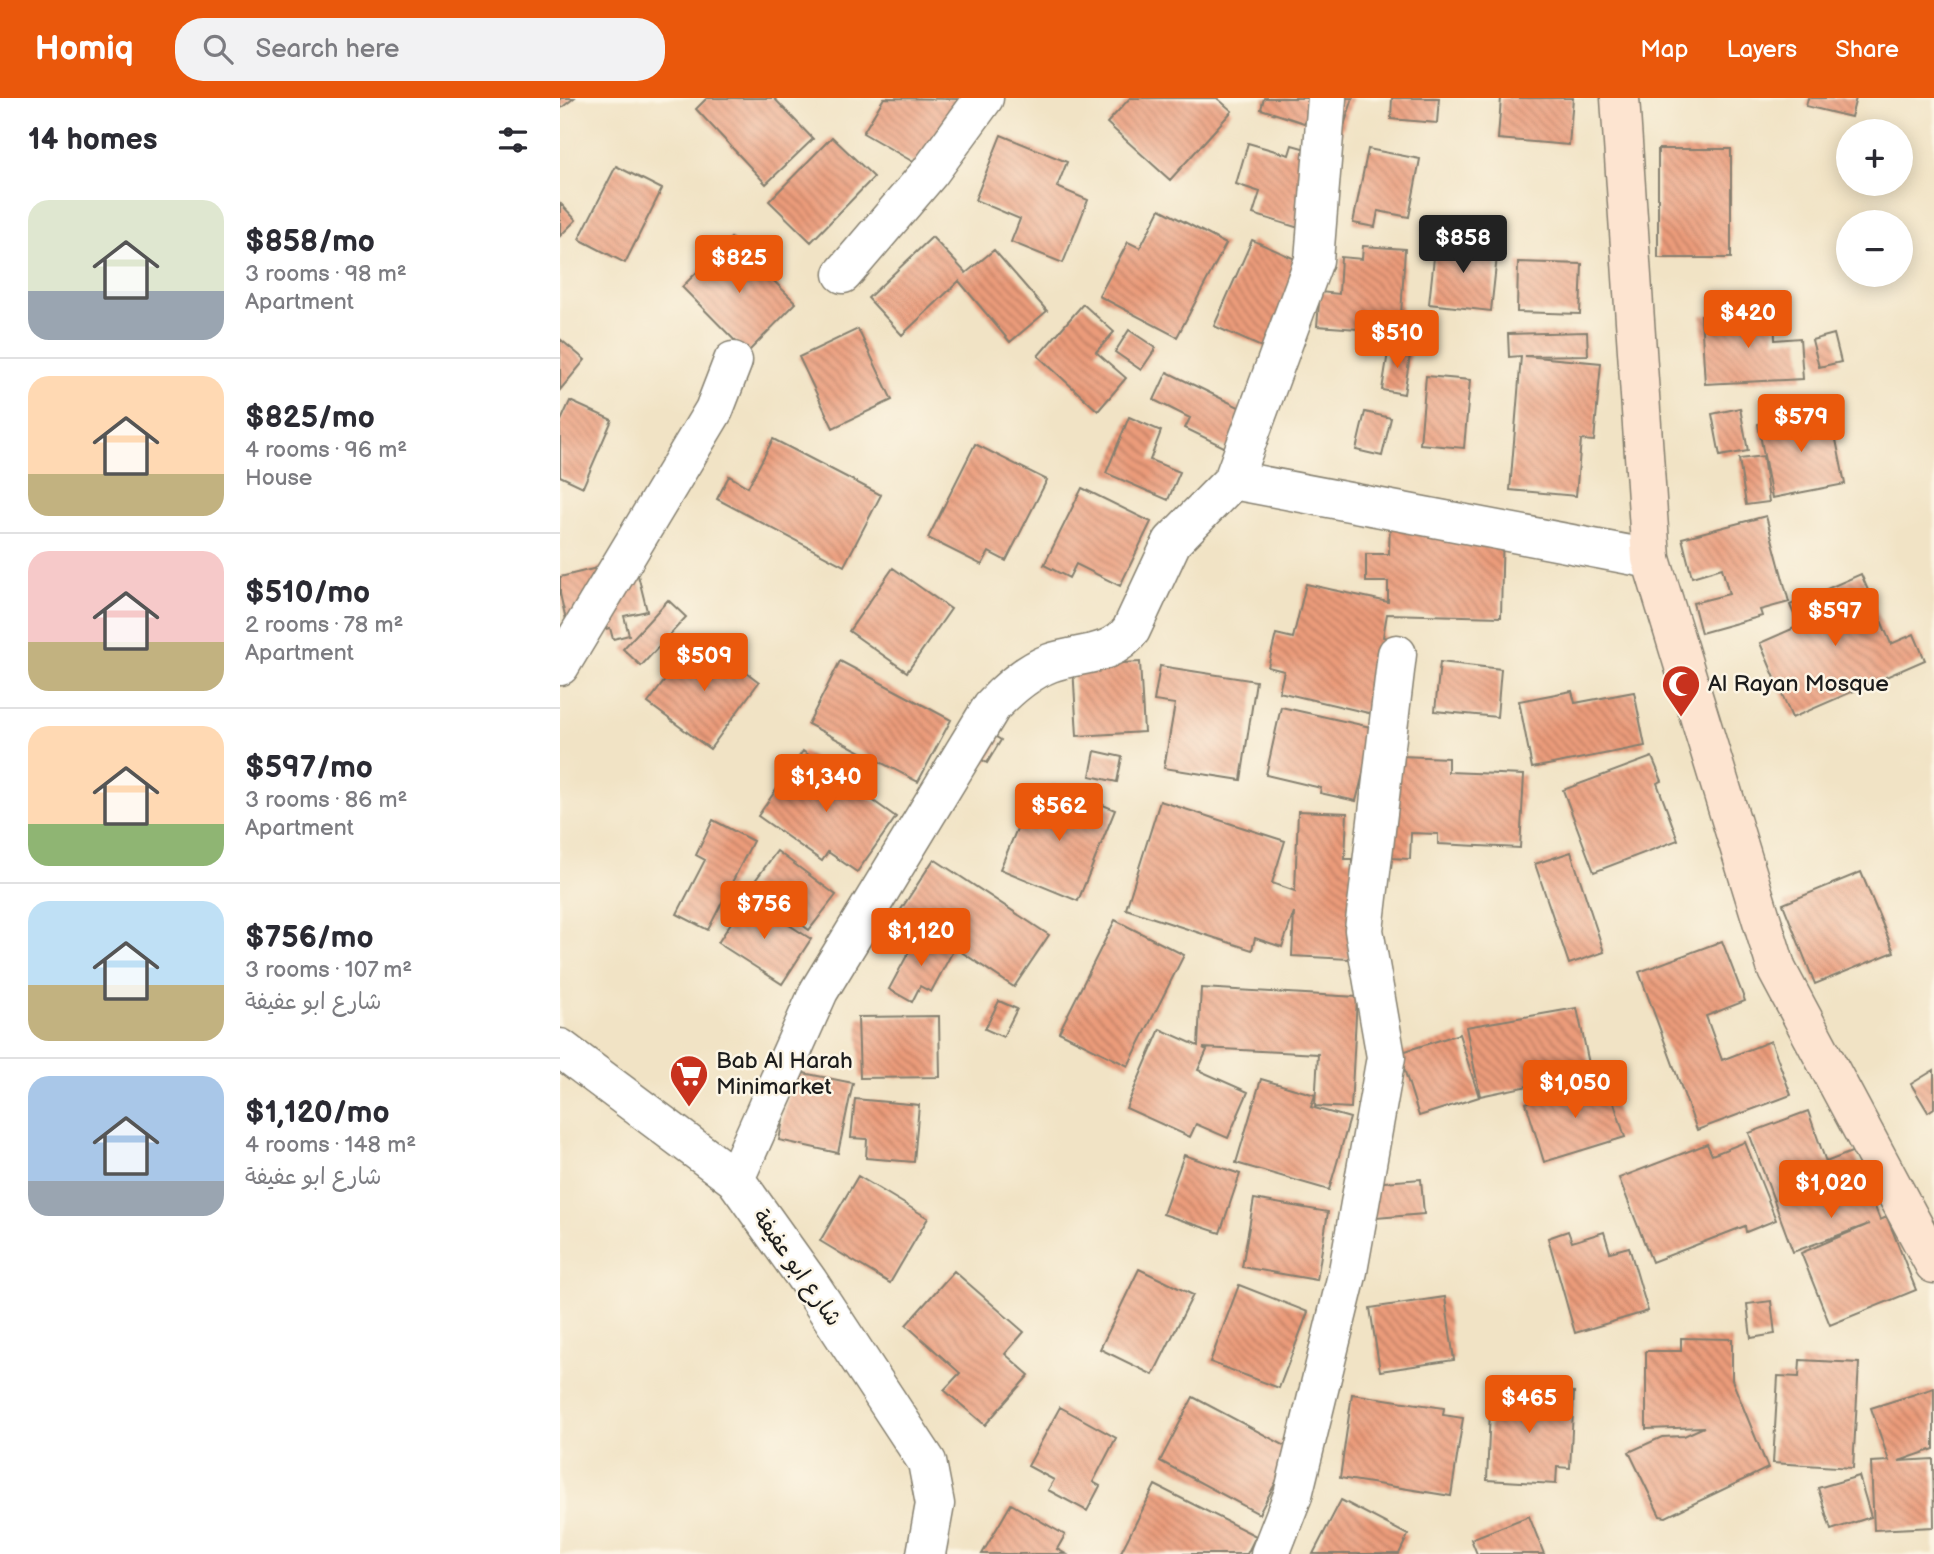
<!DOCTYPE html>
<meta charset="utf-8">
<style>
:root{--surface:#fff;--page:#f2f2f3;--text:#2b2b33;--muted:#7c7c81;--line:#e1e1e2;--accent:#ea580c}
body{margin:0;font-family:"Balsamiq Sans","Playpen Sans Arabic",sans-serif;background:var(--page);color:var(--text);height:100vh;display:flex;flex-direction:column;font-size:26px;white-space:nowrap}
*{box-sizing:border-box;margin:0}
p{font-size:23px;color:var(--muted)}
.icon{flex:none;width:38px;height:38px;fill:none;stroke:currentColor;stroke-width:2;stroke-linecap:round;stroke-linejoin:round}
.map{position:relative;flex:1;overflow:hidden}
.sheet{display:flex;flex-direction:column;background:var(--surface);width:560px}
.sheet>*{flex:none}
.controls{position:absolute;left:1276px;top:21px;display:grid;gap:14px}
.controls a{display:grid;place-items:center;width:77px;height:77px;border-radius:50%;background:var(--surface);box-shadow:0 4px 18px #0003;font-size:35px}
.price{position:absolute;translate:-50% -60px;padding:0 16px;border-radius:7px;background:var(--accent);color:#fff;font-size:23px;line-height:46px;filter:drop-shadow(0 2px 4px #0008)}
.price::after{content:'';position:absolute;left:50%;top:42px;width:21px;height:16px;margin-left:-10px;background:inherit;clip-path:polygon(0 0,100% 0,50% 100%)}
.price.on{background:#222;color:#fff}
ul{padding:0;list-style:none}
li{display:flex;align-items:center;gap:21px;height:175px;padding:0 28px}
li+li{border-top:2px solid var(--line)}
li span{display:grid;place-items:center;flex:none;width:196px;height:140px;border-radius:21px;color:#555}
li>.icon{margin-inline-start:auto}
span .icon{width:84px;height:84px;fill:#fffc;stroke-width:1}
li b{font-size:30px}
h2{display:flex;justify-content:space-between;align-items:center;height:84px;padding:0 28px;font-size:30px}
header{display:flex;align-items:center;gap:42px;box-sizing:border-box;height:98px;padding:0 35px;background:var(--accent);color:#fff}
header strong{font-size:33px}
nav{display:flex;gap:38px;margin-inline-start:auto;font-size:24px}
.search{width:490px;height:63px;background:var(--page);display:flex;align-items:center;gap:18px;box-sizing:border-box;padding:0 24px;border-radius:28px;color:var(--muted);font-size:26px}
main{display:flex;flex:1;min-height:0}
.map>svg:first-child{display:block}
</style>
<header>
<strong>Homiq</strong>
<div class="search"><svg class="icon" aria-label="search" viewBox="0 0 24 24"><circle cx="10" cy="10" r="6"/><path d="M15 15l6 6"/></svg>Search here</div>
<nav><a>Map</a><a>Layers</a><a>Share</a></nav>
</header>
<main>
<section class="sheet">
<h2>14 homes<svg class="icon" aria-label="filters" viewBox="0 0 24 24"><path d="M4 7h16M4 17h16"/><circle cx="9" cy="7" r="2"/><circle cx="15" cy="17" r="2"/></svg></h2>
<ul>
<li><span style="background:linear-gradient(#dfe7d0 65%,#9aa5b1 0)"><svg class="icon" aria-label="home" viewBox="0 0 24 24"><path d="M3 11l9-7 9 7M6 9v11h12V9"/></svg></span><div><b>$858/mo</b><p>3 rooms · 98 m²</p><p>Apartment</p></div></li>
<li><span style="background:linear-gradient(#ffd9b3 70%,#c2b280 0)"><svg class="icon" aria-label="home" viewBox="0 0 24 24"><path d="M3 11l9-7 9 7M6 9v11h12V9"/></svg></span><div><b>$825/mo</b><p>4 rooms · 96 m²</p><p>House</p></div></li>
<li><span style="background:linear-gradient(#f6c9c9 65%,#c2b280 0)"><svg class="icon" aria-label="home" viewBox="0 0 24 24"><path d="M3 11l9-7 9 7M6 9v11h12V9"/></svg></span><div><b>$510/mo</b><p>2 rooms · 78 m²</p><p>Apartment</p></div></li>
<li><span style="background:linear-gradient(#ffd9b3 70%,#8fb573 0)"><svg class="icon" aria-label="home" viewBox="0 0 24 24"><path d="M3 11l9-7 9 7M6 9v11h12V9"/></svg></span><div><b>$597/mo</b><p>3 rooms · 86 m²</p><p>Apartment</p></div></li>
<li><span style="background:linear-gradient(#bfe0f5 60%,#c2b280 0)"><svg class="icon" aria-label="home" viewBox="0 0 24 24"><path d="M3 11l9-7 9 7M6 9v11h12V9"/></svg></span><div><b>$756/mo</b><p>3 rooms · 107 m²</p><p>شارع ابو عفيفة</p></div></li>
<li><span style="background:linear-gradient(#a9c7e8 75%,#9aa5b1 0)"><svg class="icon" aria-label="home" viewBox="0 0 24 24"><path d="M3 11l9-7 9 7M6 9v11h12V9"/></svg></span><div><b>$1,120/mo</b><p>4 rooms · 148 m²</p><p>شارع ابو عفيفة</p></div></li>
</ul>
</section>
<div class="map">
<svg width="1374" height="1456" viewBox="0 0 1374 1456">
<defs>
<pattern id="building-back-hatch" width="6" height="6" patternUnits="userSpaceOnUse" patternTransform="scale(1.75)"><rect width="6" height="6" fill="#eb9b7a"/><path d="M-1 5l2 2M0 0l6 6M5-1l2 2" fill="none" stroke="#be7e63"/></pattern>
</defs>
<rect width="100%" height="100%" fill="#fcf5e5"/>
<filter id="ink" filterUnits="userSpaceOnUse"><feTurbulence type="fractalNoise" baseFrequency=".0143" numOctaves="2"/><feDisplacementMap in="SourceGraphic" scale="14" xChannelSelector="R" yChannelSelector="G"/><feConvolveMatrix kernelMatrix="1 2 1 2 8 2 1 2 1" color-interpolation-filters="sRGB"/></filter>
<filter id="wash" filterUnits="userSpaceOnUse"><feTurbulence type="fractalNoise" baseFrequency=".00686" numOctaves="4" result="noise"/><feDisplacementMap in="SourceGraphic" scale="28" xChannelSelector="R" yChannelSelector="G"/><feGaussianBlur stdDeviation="1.57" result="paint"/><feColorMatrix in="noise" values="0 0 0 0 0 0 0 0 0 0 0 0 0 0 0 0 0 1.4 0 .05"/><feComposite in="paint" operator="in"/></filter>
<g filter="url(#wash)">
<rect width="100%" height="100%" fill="#f1e3c5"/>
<g id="blocks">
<!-- building -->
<path fill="url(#building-back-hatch)" d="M0,0H14L0,11Z
M147,0H214L253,41L206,86L136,11Z
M324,0L402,1L362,69L303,35Z
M570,0H657L672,13L610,82L547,25Z
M704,0H793L781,37L701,11Z
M832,0H879L877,25L831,21Z
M941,0H1013L1009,47L938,41Z
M1248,0H1296L1291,19L1246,8Z
M441,37L507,64L497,89L528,102L503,165L451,144L460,121L415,102Z
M272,39L314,79L251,144L209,103Z
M688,45L729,57L732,47L774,59L752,134L693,116L700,94L676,86Z
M808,51L860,61L849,119L818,113L815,129L793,125Z
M1098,51H1171V160H1098Z
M56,68L102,91L65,165L19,141Z
M0,105L16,122L0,138Z
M600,111L666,146L617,239L539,198L568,144L580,150Z
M372,139L406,175L434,152L487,213L450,244L399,183L342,237L308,200Z
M171,140L236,205L187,255L122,189Z
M876,141L938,149L931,213L869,206Z
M692,142L760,172L722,258L654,228Z
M803,148L845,151L840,234L757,228L760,194L779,196L781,159L802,161Z
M958,164L1022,166L1020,216L957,214Z
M523,206L554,234L536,254L566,280L538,313L478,258Z
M1214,213L1215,242L1240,240L1243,281L1145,286L1141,217Z
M298,231L332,302L273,330L239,259Z
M569,232L596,250L581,272L555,254Z
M1027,234L1028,257L965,258L1041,265L1034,343L1021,342L1016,398L950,392L961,258L949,259L948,236Z
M1274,236L1281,264L1259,269L1252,242Z
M0,241L25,262L0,292Z
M829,248L851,251L844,296L822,292Z
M607,274L689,314L670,352L625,330L630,320L594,302Z
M866,278L910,282L904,350L860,346Z
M10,303L52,322L23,389L0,378V325Z
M1180,310L1188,353L1160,358L1152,316Z
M1270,312L1285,386L1212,400L1198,326Z
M805,314L831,320L822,358L796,352Z
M569,319L601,333L590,362L620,374L608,402L546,375Z
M213,341L321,397L284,468L157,401L169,378L188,389Z
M415,346L487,382L446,463L429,454L422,467L368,440Z
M1203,358L1209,404L1186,407L1179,361Z
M522,390L591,424L560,488L516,466L509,480L484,467Z
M1206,418L1229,504L1200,512L1202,518L1141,535L1133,505L1169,496L1162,470L1132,479L1122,440Z
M830,422L943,425L941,519L827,516L823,539L834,541L817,617L719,594L724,573L708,569L716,536L733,540L746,486L828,504V484H806V456H829Z
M74,461L87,513L64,518L69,537L53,541L50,530L10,539L0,496V479Z
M333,470L391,511L347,574L289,533Z
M1301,476L1331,546L1354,536L1365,562L1232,620L1200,545L1239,528L1230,507Z
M108,502L126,519L81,568L63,551Z
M138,538L199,584L150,651L88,605Z
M280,563L391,622L358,684L248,626Z
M580,564L584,634L517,638L513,568Z
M880,564L941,571L937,619L875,613Z
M600,568L696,583L681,682L604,670L615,606L594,603Z
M1012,593L1015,605L1074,594L1085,648L972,670L959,603Z
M721,609L815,630L796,703L760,695L761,690L706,677Z
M422,630L441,642L427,665L407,652Z
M243,653L336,719L297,774L268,754L262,763L198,718Z
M535,653L562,659L557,684L530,678Z
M816,657L888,660V674L964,677L960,750L878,746V736L851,735L850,761L811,759Z
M1092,659L1102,683L1097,685L1118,742L1034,774L1003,692Z
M493,686L555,712L518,803L440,771L464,714L479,720Z
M600,703L725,743L712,785L735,793L738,713L787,715L785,761H792L789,861L732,858L734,814L722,849L695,840L692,852L566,811Z
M153,722L193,743L148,832L117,816L145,762L136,757Z
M217,753L276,797L249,832L191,788Z
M1011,754L1044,854L1009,866L975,766Z
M374,761L489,837L454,889L340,813Z
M1301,774L1334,854L1255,886L1223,806Z
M187,800L251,841L222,886L158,845Z
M555,822L624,857L568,968L499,934Z
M359,835L393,853L371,894L360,888L352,904L329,891Z
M1162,843L1185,903L1146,918L1162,962L1211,943L1231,997L1137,1032L1079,874Z
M641,890L797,899L791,1010L755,1008L758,956L643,950L647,952L638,972L688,994L668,1040L636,1026L630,1039L566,1010L600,931L638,948Z
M439,903L457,911L443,939L425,931Z
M1017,910L1031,975L920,998L906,929Z
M379,918L380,979L300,980L298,919Z
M899,936L919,999L859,1018L839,955Z
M1374,972V1010L1368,1014L1351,986Z
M233,973L293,985L278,1055L219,1042Z
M1046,980L1065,1039L984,1064L966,1005Z
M701,981L755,997L751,1009L790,1020L769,1092L676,1065Z
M295,1001L359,1007L354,1064L306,1060L307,1041L291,1040Z
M1248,1013L1266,1064L1294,1053L1320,1122L1327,1119L1356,1192L1270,1227L1241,1155L1309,1126L1233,1154L1189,1035Z
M1185,1044L1216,1122L1186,1134L1185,1128L1092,1164L1059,1080L1147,1046L1152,1057Z
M624,1057L680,1076L660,1135L603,1116Z
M298,1078L368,1120L330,1185L260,1143Z
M861,1081L864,1116L804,1121L800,1086Z
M694,1101L768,1114L757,1182L682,1169Z
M1008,1133L1012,1144L1044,1134L1050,1154L1069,1149L1088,1213L1015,1235L988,1140Z
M579,1171L633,1197L593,1277L540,1251Z
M394,1173L464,1234L445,1256L469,1277L425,1327L384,1292L400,1275L346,1227Z
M679,1187L748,1214L719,1290L650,1264Z
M885,1199L894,1262L820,1273L810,1210Z
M1211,1203L1215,1236L1191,1240L1187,1206Z
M1121,1240L1172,1241V1282L1208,1370L1106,1419L1100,1418L1069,1354L1102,1339L1124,1338L1144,1329L1086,1331V1253H1121Z
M1240,1262L1299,1265L1293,1370L1213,1365L1218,1278L1239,1279Z
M931,1289L1014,1294L1010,1370L997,1369L996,1386L927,1382Z
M1374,1290V1351L1339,1363L1373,1361L1374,1429L1314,1432L1311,1364L1329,1363L1311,1310Z
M792,1296L884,1310L883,1317L903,1320L891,1398L780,1380Z
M633,1299L733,1352L699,1416L600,1363Z
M500,1309L556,1340L533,1384L540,1388L527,1413L488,1392L494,1382L468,1368Z
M1299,1378L1311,1419L1271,1432L1258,1390Z
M595,1387L696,1438L687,1456H560Z
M781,1402L848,1437L839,1456H753Z
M451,1406L505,1437L497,1451L506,1456H422Z
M969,1418L984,1456H917L911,1441Z"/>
</g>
</g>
<g filter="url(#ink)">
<use href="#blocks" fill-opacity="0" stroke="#868070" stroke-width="2"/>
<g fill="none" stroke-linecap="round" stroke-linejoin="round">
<!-- minor casing -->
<g stroke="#868070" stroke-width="41">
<path id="minor" d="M283,176L370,74L424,0
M673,382L1091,461
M0,568L154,312L173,263
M0,950L175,1081L248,1183L367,1364L375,1406L366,1456
M175,1081L259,893L432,608C449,590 467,574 490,565C518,555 552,559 571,532L612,444L673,382L754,162L767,0
M710,1456L733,1397L788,1173L826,959L804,832L837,556"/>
</g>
<!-- secondary casing -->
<g stroke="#868070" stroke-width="41">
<path id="secondary" d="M1060,0L1091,461L1217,872L1374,1166"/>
</g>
<!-- minor -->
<use href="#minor" stroke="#fff" stroke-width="38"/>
<!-- secondary -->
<use href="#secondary" stroke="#fde4d0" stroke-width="38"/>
</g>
</g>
<!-- icons -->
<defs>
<g id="mosque-pin" transform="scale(2.0125)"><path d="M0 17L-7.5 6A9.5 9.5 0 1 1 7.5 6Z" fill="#c8321e" stroke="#fcf5e5"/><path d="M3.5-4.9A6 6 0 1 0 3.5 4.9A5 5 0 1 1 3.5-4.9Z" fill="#fff"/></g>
<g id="supermarket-pin" transform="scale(2.0125)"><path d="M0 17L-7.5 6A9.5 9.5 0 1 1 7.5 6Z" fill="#c8321e" stroke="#fcf5e5"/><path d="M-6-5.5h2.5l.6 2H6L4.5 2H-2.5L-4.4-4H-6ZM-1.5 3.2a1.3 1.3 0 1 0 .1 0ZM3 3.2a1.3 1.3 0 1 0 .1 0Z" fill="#fff"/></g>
</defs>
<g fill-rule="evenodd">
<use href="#mosque-pin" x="1121" y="586"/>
<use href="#supermarket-pin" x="129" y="976"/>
</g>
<g text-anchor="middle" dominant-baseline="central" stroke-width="5" stroke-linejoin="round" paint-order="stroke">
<!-- poi labels -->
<g font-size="23" fill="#1c1c1c" stroke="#fcf5e5" text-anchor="start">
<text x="1148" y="586">Al Rayan Mosque</text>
<text x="156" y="963">Bab Al Harah<tspan x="156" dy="26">Minimarket</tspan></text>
</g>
<!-- street labels -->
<g font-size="23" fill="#1c1c1c" stroke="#fcf5e5">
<text transform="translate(237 1170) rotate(55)">شارع ابو عفيفة</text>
</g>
</g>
</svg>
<div class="controls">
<a>+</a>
<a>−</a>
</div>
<b class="price on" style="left:903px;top:177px">$858</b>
<b class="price" style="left:179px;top:197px">$825</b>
<b class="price" style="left:1188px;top:252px">$420</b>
<b class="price" style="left:837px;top:272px">$510</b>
<b class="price" style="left:1241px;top:356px">$579</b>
<b class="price" style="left:1275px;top:550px">$597</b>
<b class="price" style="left:144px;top:595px">$509</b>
<b class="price" style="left:266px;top:716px">$1,340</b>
<b class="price" style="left:499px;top:745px">$562</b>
<b class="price" style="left:204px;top:843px">$756</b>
<b class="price" style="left:361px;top:870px">$1,120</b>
<b class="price" style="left:1015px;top:1022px">$1,050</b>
<b class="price" style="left:1271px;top:1122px">$1,020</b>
<b class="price" style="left:969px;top:1337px">$465</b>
</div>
</main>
